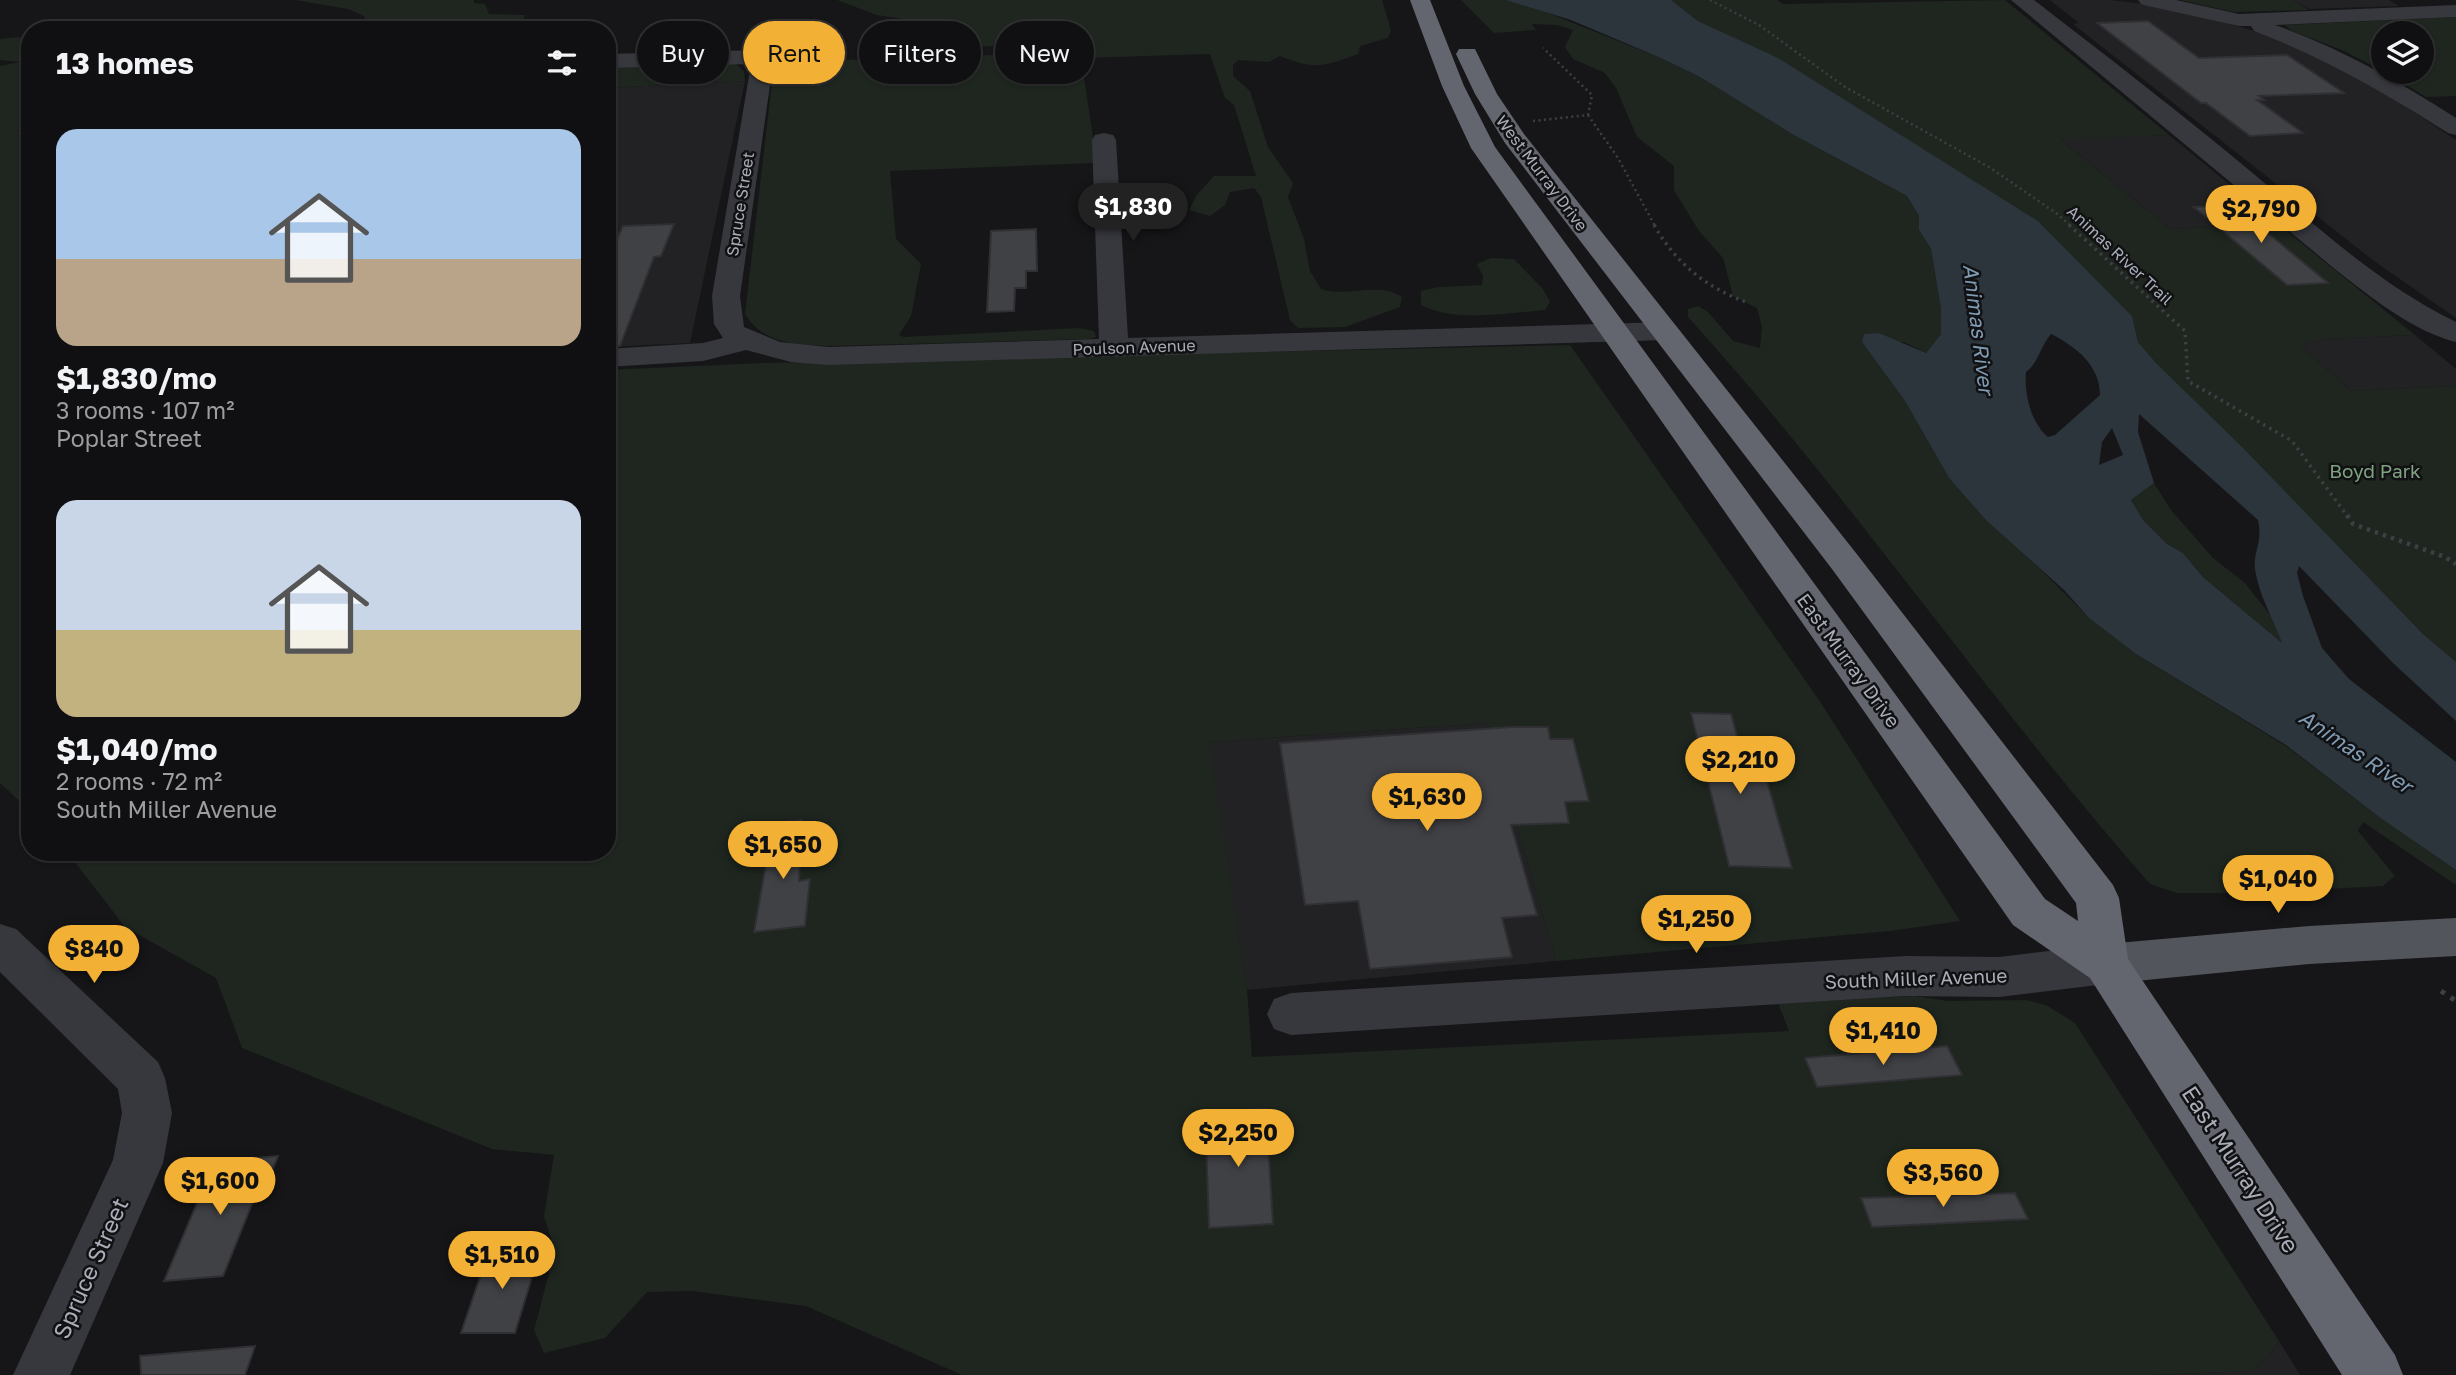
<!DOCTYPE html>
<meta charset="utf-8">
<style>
:root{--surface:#101012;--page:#1e1e20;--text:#f1f3f6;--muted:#9c9d9f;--line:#303032;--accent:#f2b134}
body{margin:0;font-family:"Golos Text",sans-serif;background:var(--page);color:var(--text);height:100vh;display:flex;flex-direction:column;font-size:26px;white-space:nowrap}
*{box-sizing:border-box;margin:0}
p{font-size:23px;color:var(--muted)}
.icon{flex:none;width:38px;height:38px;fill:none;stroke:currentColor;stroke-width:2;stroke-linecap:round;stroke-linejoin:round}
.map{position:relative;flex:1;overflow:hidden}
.details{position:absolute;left:21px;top:21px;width:595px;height:840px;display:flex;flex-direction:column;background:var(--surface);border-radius:28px;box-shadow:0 2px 5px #0004,0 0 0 2px var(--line)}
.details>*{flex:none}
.guide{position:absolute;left:637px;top:21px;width:665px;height:63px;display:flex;gap:14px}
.tools{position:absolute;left:2371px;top:21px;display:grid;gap:14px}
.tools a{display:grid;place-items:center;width:63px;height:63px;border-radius:50%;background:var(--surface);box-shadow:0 2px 5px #0004,0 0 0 2px var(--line);font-size:35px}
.price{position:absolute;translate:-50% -60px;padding:0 16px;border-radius:24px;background:var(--accent);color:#111;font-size:23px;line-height:46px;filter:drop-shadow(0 2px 4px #0008)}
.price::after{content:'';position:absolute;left:50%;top:42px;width:21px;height:16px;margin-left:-10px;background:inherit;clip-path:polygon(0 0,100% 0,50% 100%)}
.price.on{background:#222;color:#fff}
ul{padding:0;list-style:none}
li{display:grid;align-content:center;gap:14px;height:371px;padding:0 35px}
li span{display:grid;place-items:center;height:217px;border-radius:21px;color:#555}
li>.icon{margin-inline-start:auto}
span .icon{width:126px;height:126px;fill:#fffc;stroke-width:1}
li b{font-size:30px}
h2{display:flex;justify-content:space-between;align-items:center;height:84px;padding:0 35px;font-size:30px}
.tag{padding:0 24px;border-radius:32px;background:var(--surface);box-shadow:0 2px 5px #0004,0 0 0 2px var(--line);font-size:24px;line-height:63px}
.tag.on{background:var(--accent);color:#111}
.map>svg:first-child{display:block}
</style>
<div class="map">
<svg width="2456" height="1375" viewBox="0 0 2456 1375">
<rect width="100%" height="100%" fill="#161618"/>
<!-- built -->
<path fill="#222225" d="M2050,0H2110L2144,4L2227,23L2276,38L2300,47L2379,89L2456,140V318L2374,261L2073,24L2079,23Z
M2293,0H2389L2399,6L2309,9Z
M745,81L690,343L607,347V88Z
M2169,135L2278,224L2170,229L2060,139Z
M2415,335L2456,369V386L2351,391L2301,346L2323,339Z
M1487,723L1556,961L1247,990L1208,742Z
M2279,1341L2300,1375H2152L2250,1371L2268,1357Z"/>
<!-- green -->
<path fill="#1e261f" d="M295,0H474V3L485,4L489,14L525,15L523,21L515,22L529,25V30H503V24C485,22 471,18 456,30H368L364,16L348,9Z
M837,0H1382L1391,30L1388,38L1360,46L1358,54C1323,67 1315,70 1280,56L1269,62L1238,60L1233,65V76L1250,91L1268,147L1293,183L1288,197L1304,239L1310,271L1321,289C1348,298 1378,281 1402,297L1400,307L1345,327L1298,328L1290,320L1261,197L1254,188L1230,192L1225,205L1210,216L1189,210L1196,196L1214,176H1256L1234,105L1225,98L1210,54L1081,58L1093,137L1094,163L890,171L896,239L921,264L911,316L899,335L904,337L1079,328L1094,331L1096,337L1089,339L827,346C795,344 763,344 745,314L774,65L780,62L996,55V46L875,50L867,47L866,39L880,31L921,26V22L877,15Z
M1461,0H1506L1531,6L1663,59L1700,77L1792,134L1907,196L1919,216V230L1931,249L1941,309V334L1926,353L1904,342H1862L1905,401L1949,478L2089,618L2136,654L2286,746L2379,817L2456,870V885L2363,822L2358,831L2395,876L2383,886L2254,893H2177L2150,884C1989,701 1852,498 1688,317V309L1698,306L1708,312L1733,341L1760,348L1762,327L1757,308L1733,296L1723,258L1699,231L1674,190V166L1637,137L1616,88L1605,73L1573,59L1565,47L1573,30L1558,25L1532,24L1536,30L1494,33Z
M1671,0H1777L1783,4L2005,0L2169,135L2061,140L2170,229L2278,224L2415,335L2323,339L2301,346L2351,391L2456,386V662L2423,634L2157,364L2138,342L2132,316L2038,221L1778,59L1698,21Z
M2180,0H2293L2309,10L2233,12Z
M2456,17V96L2426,97L2385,72H2422V33H2384L2383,71L2344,51L2292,31L2285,25Z
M186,21L241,30H130L168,22Z
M30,36V119L17,131L30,132V811L0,783V66L20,62L0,60V39Z
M727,63L737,65L744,71L745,81L607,88V65Z
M1491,258L1514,259L1543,289L1550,302L1545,310C1507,313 1455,323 1421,305V291L1439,287L1482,285L1483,276L1477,264Z
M1570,345L1819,700L1960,921L1890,931L1556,961L1487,723L1209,742L1247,990L1252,1057L1789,1031L1778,1003L1914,996L1948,1001L2026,1000L2046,1005L2075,1023L2279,1341L2268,1357L2250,1371L2152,1375H962L806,1306L692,1291L647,1292L605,1338L544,1353L534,1330L555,1251L544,1216L554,1155L492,1149L242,1048L216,978L125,927L67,852H607V370L763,363Z
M2154,483L2171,510L2213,558L2245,583L2271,616L2283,644L2203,577L2183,553L2167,544L2143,520L2131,500Z"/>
<!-- water -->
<path fill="#2c353c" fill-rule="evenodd" d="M1506,0H1671L1698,21L1778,58L2038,221L2132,316L2138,342L2157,364L2242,447L2423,634L2456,662V721L2394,664L2299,566L2297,573L2303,596L2322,648L2349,679L2456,762V870L2379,817L2286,745L2136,654L2089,618L2064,590L1987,521L1949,478L1905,401L1862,342L1864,334L1879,333L1926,353L1941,334V309L1931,249L1919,230V216L1907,196L1792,134L1700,77L1663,59L1571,20ZM2051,334C2075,346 2100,365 2100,395L2055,435L2048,437C2031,423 2024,394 2026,372C2039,362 2040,347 2051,334ZM2139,414L2258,520C2263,543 2253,551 2255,569C2259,596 2273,618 2282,643L2203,577L2183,553L2167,544L2143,520L2131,500L2154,483L2138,432ZM2112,428L2123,455L2099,465L2102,442Z"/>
<!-- building -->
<path fill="#404145" stroke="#303034" stroke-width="2" d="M2148,21L2199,58L2287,55L2344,93L2259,96L2264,100H2257L2303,133L2250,136L2206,103H2201L2097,23Z
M2234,205L2328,283L2287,285L2194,207Z
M674,224L661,256L654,257L620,346H607V260L623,226Z
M1036,229L1037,271H1026V288H1015L1014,311L987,312L991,231Z
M1691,713L1731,714L1743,757H1760L1792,868L1729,866Z
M1512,727H1548L1550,739H1573L1589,801L1565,802L1569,823L1511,825L1537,915L1502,918L1512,957L1370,969L1358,901L1305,905L1280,743Z
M802,820L799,881L810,879L805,926L754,932L773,823Z
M1947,1046L1962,1075L1817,1087L1805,1058Z
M1266,1109L1273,1224L1209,1228L1205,1112Z
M278,1156L261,1198L254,1199L223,1276L164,1281L215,1161Z
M2015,1193L2028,1219L1872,1227L1861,1198Z
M541,1247L515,1333H461L490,1248Z
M255,1346L245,1375H141L140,1356Z"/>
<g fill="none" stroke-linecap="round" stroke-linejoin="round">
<!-- path-far3 -->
<path stroke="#3d3f44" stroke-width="2.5" stroke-dasharray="2 3.5" stroke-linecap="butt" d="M1710,0L1759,25L1845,87L1989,167L2056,213L2071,226
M1588,115L1618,158L1655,226
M1533,121L1588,115L1592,95L1543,48"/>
<!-- path-far2 -->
<path stroke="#3d3f44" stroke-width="3.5" stroke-dasharray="2.5 4.5" stroke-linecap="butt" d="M1654,225C1676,263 1705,287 1746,302
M2069,225L2185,331L2188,381L2292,441L2348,517"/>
<!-- path-far1 -->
<path stroke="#3d3f44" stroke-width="4.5" stroke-dasharray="3.5 5" stroke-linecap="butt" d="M2347,515L2353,524L2445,557L2456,564"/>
<!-- path -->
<path stroke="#3d3f44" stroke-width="5" stroke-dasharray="4.5 7" stroke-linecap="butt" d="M2441,991L2456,1001"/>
<!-- minor -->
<path fill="#37383d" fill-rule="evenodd" d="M2011,0H2034C2108,57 2183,115 2255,175C2319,228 2380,285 2456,322V342C2412,331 2371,297 2336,270Z
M2138,0H2176L2239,14L2456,5V17L2275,25C2340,48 2398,81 2456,118V135L2448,133C2385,93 2323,57 2254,31L2251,26H2239L2148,6L2141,4Z
M763,50L771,52L774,57L740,296L744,327L780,342L828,347L1099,339L1092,140L1095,135L1104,133L1113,135L1116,140L1128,338L1665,322L1675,325L1680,331L1675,337L1665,340L828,365L791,362L746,350L703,361L607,367V349L703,343L723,338L714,324L712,296L751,64L607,68V54Z
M0,924L16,929L158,1062L165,1078L172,1113L163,1163L70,1375H13L113,1160L122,1113L118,1089L0,972Z
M2106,944L2122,950L2129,964L2122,978L2106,984L1999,997L1906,996L1291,1035L1274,1029L1267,1014L1274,999L1291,993L1906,956L1999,957Z"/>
<!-- major -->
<path fill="#53555c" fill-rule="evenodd" d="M2456,918V956L2309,964L2106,984L2090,978L2083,964L2090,950L2106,944L2309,926Z"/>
<!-- highway -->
<path fill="#63666e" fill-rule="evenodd" d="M1410,0H1430L1464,86L1495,147L2045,899L2078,921L2076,903L1832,569L1505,143L1475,94L1456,54L1459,49H1475L1497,94L1524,134L1856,553L2113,885L2119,898L2128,959L2395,1355L2403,1375H2342L2090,978L2013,925L1471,148L1442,86Z"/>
</g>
<g text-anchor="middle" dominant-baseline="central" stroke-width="5" stroke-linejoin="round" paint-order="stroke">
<!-- far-street labels -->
<g font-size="16" fill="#a8adb8" stroke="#111113">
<text transform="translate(1542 173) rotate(53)">West Murray Drive</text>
<text transform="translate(740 204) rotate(-81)">Spruce Street</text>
<text transform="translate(2120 255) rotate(43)">Animas River Trail</text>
<text transform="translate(1134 347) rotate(-2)">Poulson Avenue</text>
</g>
<!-- park labels -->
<g font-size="19" fill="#7fa381" stroke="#111113">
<text x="2375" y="470">Boyd Park</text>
</g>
<!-- street labels -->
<g font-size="19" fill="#a8adb8" stroke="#111113">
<text transform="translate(1849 660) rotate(54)">East Murray Drive</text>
<text transform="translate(1916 978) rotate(-2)">South Miller Avenue</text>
</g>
<!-- water labels -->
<g font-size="21" font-style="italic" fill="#7f9bb3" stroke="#111113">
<text transform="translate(1979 329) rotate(83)">Animas River</text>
<text transform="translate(2356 751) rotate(34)">Animas River</text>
</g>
<!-- near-street labels -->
<g font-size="23" fill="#a8adb8" stroke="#111113">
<text transform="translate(2241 1169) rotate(57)">East Murray Drive</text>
<text transform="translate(90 1268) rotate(-66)">Spruce Street</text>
</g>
</g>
</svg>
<div class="tools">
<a><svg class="icon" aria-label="layers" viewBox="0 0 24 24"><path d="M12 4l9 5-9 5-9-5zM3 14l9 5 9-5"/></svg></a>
</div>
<b class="price on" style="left:1133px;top:243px">$1,830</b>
<b class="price" style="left:2261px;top:245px">$2,790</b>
<b class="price" style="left:1740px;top:796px">$2,210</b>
<b class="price" style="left:1427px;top:833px">$1,630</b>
<b class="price" style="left:783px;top:881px">$1,650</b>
<b class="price" style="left:2278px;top:915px">$1,040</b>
<b class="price" style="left:1696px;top:955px">$1,250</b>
<b class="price" style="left:94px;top:985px">$840</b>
<b class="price" style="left:1883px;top:1067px">$1,410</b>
<b class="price" style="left:1238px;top:1169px">$2,250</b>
<b class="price" style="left:1943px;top:1209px">$3,560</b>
<b class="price" style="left:220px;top:1217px">$1,600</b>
<b class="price" style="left:502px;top:1291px">$1,510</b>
<div class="guide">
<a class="tag">Buy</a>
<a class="tag on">Rent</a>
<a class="tag">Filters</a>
<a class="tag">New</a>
</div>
<section class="details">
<h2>13 homes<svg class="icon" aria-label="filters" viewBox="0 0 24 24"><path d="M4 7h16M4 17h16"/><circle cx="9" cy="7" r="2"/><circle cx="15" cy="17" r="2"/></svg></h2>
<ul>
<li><span style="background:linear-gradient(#a9c7e8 60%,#b9a48a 0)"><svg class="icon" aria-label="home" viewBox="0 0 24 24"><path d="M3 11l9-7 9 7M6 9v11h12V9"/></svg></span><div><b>$1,830/mo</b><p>3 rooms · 107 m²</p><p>Poplar Street</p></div></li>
<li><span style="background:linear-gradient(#c9d6e8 60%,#c2b280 0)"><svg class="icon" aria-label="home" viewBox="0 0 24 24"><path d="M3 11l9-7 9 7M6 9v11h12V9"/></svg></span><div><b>$1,040/mo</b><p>2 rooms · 72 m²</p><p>South Miller Avenue</p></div></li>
</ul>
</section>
</div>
